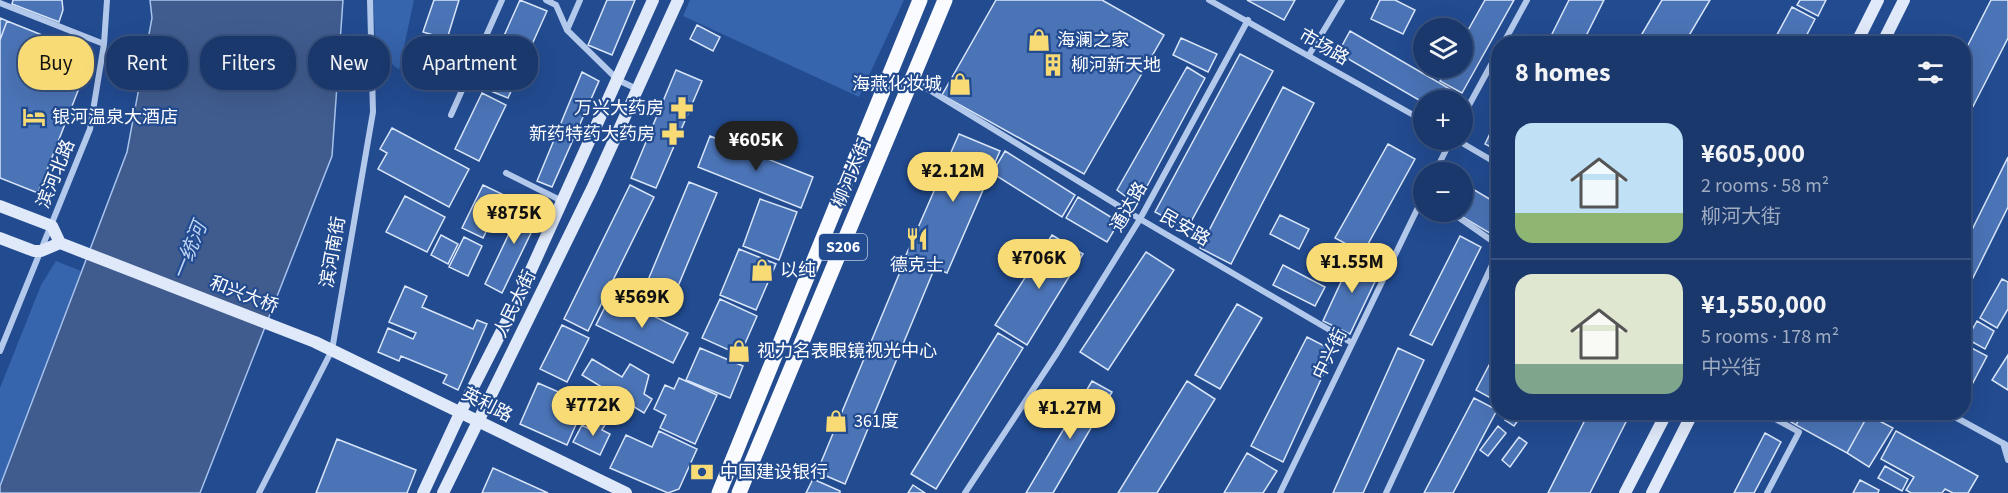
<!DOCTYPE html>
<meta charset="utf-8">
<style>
:root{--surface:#1a386c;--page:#233f72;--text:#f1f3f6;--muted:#9facc2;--line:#38527f;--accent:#f8db75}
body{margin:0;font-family:"Source Sans 3","Noto Sans SC",sans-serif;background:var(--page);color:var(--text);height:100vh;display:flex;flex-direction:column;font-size:22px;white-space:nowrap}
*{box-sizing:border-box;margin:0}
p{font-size:20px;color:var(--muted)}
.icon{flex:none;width:33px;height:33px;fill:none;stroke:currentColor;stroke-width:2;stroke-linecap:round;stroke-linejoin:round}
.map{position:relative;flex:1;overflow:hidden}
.side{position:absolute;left:1491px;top:36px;width:480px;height:384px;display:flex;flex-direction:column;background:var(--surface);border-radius:24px;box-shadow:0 6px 24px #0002,0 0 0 2px var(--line)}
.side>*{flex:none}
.top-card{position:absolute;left:18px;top:36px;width:570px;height:54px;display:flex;gap:12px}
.buttons{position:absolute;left:1413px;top:18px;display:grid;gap:12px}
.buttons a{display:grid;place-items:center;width:60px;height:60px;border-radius:50%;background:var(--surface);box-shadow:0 6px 24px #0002,0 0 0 2px var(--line);font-size:30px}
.price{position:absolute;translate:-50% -51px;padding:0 14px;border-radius:21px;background:var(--accent);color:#111;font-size:20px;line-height:39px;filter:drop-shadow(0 2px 3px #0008)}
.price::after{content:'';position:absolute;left:50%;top:36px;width:18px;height:14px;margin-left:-9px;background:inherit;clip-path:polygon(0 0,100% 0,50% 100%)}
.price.on{background:#222;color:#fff}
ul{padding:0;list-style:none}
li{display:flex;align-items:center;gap:18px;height:150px;padding:0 24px}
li+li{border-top:2px solid var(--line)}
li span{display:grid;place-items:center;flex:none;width:168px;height:120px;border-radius:18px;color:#555}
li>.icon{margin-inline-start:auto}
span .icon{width:72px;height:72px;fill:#fffc;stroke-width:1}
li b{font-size:26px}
h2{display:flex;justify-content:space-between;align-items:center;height:72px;padding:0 24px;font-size:26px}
.chip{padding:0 21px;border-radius:24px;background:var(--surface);box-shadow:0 6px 24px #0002,0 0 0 2px var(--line);font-size:21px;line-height:54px}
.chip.on{background:var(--accent);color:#111}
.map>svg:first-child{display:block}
</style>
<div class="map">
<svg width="2008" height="493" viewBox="0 0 2008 493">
<rect width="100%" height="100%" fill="#224b90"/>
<!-- green -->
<path fill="#3664ad" d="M373,0H414L399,70L376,50Z
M690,0H904L859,97L683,16Z
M56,261L81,271L0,486V388L41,285Z"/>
<!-- water -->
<path fill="#405c8f" stroke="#a7c3ed" stroke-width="1.5" d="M150,0H343L332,156L200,493H0V486L127,152L152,18Z"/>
<!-- building -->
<path fill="#4b74b7" stroke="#d8e5f9" stroke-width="1.5" d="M13,0H62L63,10L59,22L12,4Z
M434,0H459L447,39L423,32Z
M520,0L547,11L508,98L481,87Z
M607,0H635L612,55L588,45Z
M996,0H1102L1164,35L1084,174L942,95Z
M1247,0H1295L1284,20Z
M1380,0H1395L1415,10L1403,34L1371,19Z
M1485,0H1514L1462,93L1440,81L1448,68H1462V41Z
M1569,0H1604L1582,44H1547Z
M1662,0H1710L1684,44H1636Z
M1800,0H1826L1818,16L1797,5Z
M1991,0H2008V38L1964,124V53Z
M1792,7L1815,19L1802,44H1772Z
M0,18L7,21L0,40Z
M7,21L92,55L38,193L0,178V40Z
M697,25L720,37L713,51L690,39Z
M1350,31L1455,92L1450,100H1424V103L1338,53Z
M1181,38L1217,54L1208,72L1173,55Z
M1240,54L1273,71L1187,229L1155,212Z
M1187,67L1205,78L1137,205L1117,190Z
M676,70L702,81L656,188L631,178Z
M582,72L599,81L552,187L537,181Z
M1283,87L1314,103L1231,264L1200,248Z
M482,93L506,105L479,161L455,149Z
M1498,117V151L1485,144Z
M392,128L469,169L449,207L378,169L387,153L380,149Z
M959,134L1000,151L947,273L906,255Z
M710,136L813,177L801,208L698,167Z
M1388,144L1415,159L1363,253L1335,238Z
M1005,151L1075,195L1062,217L992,173Z
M2008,157V207L1964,296V246Z
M689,182L717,193L666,315L638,304Z
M483,185L504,195L483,238L462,228Z
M630,185L654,197L588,331L564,319Z
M1471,188L1498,204V238L1456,213L1462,212V203Z
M405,196L445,217L427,252L386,232Z
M1078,197L1119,222L1107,242L1066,218Z
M526,198L544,206L502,293L485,284Z
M760,199L797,212L779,260L743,246Z
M1280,215L1309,229L1299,249L1270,234Z
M441,235L458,244L448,264L431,255Z
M1052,235L1083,254L1027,345L995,325Z
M1460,236L1481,247L1432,345L1410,335Z
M464,237L482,246L468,276L449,267Z
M739,249L776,264L756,310L720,295Z
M1146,252L1174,270L1108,370L1080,352Z
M1354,254L1382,267L1350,334L1323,321Z
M905,260L933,272L845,484L817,472Z
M1283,265L1325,287L1315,306L1273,285Z
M2002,279L2008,282V309L1997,328L1980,318Z
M405,286L427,296L422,307L473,329L477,320L487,324L458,390L443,383L447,375L401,356L399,361L378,352L388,328L413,339L416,333L389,322Z
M611,295L688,333L673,363L596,325Z
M720,299L757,316L740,355L702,338Z
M1237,304L1262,318L1220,389L1195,375Z
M1977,321L1994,331L1985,349L1967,339Z
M562,325L589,338L567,382L540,369Z
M998,333L1023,348L936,489L911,474Z
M1307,337L1334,351L1283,462L1251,446Z
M1964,344L1987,356L1968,392L1964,389Z
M700,348L743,366L730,398L686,380Z
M1398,348L1424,360L1363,493H1333Z
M1498,348V402L1476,390Z
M2008,355V390L1992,380Z
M592,359L622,377L630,364L649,375L644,394L652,399L644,413L582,375Z
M679,378L717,395L695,444L660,428L666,415L654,409L665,385L674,389Z
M1092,381L1112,392L1053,493H1026Z
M1187,381L1215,399L1157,493H1118Z
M538,383L561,393L563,406L581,413L567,445L520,424Z
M1474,398L1497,410L1453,493H1424Z
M1511,412H1524L1514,426L1505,420Z
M1589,412H1631L1590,493H1548Z
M1774,412H1803L1796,425Z
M1803,412H1863L1868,415L1847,453L1796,425Z
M1868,415L1893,428L1869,467L1847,453Z
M595,418L606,423L602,430L610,434L600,455L573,442L582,425L589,429Z
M1498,426L1506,433L1488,456L1480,450Z
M659,431L697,449L679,489L668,493L610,468L626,435L652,447Z
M1896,431L1978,476L1968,493H1953L1945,489L1942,493H1911L1906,490L1914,477L1881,459Z
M1765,433L1781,442L1754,493H1734Z
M1519,437L1527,443L1510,467L1502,460Z
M337,439L416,470L407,493H316Z
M1247,453L1277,471L1263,493H1224Z
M1885,466L1908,479L1902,491L1878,478Z
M493,468L548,493H482Z
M813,479L840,491V493H806Z
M1860,480L1879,490L1878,493H1853Z
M913,485L925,493H908Z"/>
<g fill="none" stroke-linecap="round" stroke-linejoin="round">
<!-- street -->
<path stroke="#b3c9ec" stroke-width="6" d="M546,0L556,5L567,30L618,80L637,89
M1209,0L1424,121
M0,3L104,44
M567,30L580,0
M1503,44L1527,0
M1309,55L1342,0
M913,80L1140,219L1352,343
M451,115L502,0
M1462,118L1498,52
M1457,140L1498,164
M1435,172L1451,140
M506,173L562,201
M1451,212L1498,245
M0,351L90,129L104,44L107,0
M1763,412L1799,432L1767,493
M1946,412L2008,446
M2003,443L2008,460
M259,493L332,350L373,112L370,0
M965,493L1057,353L1140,219L1248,20
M1280,493L1424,195
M1386,493L1498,252"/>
<!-- secondary -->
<path stroke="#dfe9fa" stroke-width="12" d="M1856,44L1878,0
M1882,44L1904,0
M0,206L52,226L60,243
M0,238L34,251H41L60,243
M60,243L315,342L626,493
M423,493L461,411L517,301L653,0
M443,493L592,189L678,0
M1625,493L1667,412
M1652,493L1693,412"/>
<!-- primary -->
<path stroke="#f9fbff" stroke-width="15" d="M719,493L920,0
M739,493L945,0"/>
</g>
<!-- icons -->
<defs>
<g id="shop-bare" transform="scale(1.8)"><path d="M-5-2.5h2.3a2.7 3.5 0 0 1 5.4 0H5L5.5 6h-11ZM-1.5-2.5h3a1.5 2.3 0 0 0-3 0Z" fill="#f8db75" stroke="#224b90" stroke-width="2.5" paint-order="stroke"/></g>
<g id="building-bare" transform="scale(1.8)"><path d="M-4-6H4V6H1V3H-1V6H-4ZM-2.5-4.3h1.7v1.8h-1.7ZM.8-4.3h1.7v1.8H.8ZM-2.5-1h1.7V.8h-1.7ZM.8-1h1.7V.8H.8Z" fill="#f8db75" stroke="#224b90" stroke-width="2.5" paint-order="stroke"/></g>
<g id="pharmacy-bare" transform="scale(1.8)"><path d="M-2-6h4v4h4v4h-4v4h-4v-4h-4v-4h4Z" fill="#f8db75" stroke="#224b90" stroke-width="2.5" paint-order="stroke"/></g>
<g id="hotel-bare" transform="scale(1.8)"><path d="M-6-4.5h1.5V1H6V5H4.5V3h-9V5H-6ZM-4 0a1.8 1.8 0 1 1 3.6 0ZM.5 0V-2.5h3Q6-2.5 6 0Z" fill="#f8db75" stroke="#224b90" stroke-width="2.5" paint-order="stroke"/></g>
<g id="restaurant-bare" transform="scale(1.8)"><path d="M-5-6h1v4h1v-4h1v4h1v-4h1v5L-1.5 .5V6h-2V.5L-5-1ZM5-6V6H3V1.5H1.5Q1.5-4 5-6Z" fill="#f8db75" stroke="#224b90" stroke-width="2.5" paint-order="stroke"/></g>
<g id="bank-bare" transform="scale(1.8)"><path d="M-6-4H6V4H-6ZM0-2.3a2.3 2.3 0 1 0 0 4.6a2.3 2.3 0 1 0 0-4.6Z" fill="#f8db75" stroke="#224b90" stroke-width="2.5" paint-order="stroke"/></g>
</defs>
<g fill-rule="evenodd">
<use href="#shop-bare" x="1039" y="40"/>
<use href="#building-bare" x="1053" y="65"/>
<use href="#shop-bare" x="960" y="84"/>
<use href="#pharmacy-bare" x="682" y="108"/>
<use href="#hotel-bare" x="34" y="117"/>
<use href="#pharmacy-bare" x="673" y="134"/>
<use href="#restaurant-bare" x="917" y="239"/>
<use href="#shop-bare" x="762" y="270"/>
<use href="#shop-bare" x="739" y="351"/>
<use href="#shop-bare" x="836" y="421"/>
<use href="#bank-bare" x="702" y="472"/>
</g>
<g text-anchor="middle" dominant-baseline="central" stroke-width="4.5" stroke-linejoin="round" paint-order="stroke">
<!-- shield labels -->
<rect fill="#224b90" stroke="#bdc9de" stroke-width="1.5" x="819" y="234" width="48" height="26" rx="4.5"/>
<g font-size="16" font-weight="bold" fill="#fff">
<text x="843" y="247">S206</text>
</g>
<!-- poi labels -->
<g font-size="18" fill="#fff" stroke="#224b90" text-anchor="start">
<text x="1057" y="40">海澜之家</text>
<text x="1071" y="65">柳河新天地</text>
<text x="942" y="84" text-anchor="end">海燕化妆城</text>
<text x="664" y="108" text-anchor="end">万兴大药房</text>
<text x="52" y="117">银河温泉大酒店</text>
<text x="655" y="134" text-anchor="end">新药特药大药房</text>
<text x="917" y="265" text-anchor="middle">德克士</text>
<text x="780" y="270">以纯</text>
<text x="757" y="351">视力名表眼镜视光中心</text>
<text x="854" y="421">361度</text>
<text x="720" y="472">中国建设银行</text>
</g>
<!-- street labels -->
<g font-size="18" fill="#fff" stroke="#224b90">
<text transform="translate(1324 47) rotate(30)">市场路</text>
<text transform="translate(852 173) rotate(-67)">柳河大街</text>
<text transform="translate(56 174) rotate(-68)">滨河北路</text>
<text transform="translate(1129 207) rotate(-60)">通达路</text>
<text transform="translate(1185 228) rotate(30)">民安路</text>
<text transform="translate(333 252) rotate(-80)">滨河南街</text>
<text transform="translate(244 295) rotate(21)">和兴大桥</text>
<text transform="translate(515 304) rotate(-64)">人民大街</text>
<text transform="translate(1330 354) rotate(-64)">中兴街</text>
<text transform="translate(487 405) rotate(27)">英利路</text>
</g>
<!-- water labels -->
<g font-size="20" font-style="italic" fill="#bfd3f3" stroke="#224b90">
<text transform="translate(190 251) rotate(-68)">一统河</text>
</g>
</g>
</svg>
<div class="buttons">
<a><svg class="icon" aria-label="layers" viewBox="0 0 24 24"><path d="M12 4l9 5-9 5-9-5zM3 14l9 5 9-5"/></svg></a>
<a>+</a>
<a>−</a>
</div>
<b class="price on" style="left:756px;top:172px">¥605K</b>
<b class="price" style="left:953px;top:203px">¥2.12M</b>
<b class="price" style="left:514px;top:245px">¥875K</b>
<b class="price" style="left:1039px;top:290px">¥706K</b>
<b class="price" style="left:1352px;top:294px">¥1.55M</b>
<b class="price" style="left:642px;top:329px">¥569K</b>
<b class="price" style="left:593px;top:437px">¥772K</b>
<b class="price" style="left:1070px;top:440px">¥1.27M</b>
<div class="top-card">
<a class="chip on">Buy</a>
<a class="chip">Rent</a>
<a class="chip">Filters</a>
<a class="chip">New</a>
<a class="chip">Apartment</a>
</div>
<section class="side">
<h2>8 homes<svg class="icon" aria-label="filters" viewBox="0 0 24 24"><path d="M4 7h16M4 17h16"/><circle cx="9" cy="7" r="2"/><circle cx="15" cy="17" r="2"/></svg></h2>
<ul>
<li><span style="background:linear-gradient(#bfe0f5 75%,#8fb573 0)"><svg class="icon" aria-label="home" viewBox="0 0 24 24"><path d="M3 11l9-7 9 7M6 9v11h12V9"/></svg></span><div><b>¥605,000</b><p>2 rooms · 58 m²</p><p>柳河大街</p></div></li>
<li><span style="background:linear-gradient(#dfe7d0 75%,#7fa58c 0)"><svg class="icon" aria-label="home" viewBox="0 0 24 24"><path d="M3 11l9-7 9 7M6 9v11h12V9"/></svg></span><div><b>¥1,550,000</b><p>5 rooms · 178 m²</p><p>中兴街</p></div></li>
</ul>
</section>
</div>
